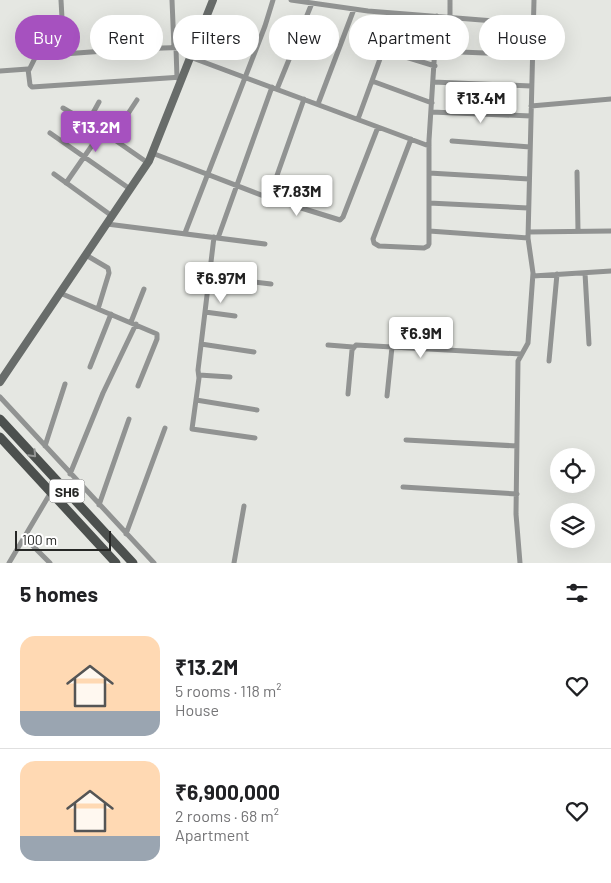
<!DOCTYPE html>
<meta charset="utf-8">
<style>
:root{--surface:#fff;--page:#f2f2f2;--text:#202124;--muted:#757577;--line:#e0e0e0;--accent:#a651bf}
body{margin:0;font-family:Barlow,sans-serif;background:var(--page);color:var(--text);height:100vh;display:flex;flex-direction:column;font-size:19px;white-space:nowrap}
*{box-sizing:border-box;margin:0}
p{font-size:16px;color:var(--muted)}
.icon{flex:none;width:28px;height:28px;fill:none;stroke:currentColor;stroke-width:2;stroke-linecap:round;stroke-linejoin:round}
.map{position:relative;height:563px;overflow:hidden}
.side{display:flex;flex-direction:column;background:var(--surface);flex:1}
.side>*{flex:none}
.hud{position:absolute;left:15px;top:15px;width:581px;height:45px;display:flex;gap:10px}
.controls{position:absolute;left:550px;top:448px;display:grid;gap:10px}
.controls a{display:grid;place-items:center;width:45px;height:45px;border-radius:50%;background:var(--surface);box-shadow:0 5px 20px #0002;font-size:25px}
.scale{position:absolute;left:15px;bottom:12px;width:96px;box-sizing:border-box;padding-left:5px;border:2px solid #262725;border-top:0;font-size:14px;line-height:18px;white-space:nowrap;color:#262725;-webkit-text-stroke:4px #fff;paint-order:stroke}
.price{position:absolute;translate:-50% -42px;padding:0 11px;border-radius:5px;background:#fff;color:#222;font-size:16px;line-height:32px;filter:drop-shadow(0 1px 2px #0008)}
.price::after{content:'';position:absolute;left:50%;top:30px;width:15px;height:11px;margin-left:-8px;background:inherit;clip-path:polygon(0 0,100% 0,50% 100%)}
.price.current{background:var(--accent);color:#fff}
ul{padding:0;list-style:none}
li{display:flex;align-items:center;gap:15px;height:125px;padding:0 20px}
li+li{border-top:1px solid var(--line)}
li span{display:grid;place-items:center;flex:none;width:140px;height:100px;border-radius:15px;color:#555}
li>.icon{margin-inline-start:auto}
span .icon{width:60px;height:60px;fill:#fffc;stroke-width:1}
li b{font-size:21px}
h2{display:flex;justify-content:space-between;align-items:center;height:60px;padding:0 20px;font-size:21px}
.tag{padding:0 18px;border-radius:22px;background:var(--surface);box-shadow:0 5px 20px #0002;font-size:18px;line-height:45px}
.tag.current{background:var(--accent);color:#fff}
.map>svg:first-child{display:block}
</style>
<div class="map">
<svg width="611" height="563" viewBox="0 0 611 563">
<rect width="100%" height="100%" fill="#e5e7e2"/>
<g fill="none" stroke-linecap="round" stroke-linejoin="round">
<!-- street -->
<path stroke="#919392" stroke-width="5" d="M61,0L64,54
M172,0L174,48
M291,0L368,11L533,24
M450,17V0
M176,48L177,78
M383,50L435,66
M435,51L532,55
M190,57L429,146
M29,70L36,56L132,49L194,47
M0,71L28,69L30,85L32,87L182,77
M372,81L432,103
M433,82L531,86
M277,89L312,3
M318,104L354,9
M531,106L611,99
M63,108L102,131L148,163
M431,112L531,116
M358,119L388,37
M88,122L99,102
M50,133L130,189
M112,138L137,100
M411,139L373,239L374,243L379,246L424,248L428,246L429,244V140L437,16
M452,141L530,147
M152,153L269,198L340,220L343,217L378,127
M577,172L578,231
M429,173L529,179
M54,174L112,216
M66,183L102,131
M269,198L304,99
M429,203L528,208
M107,224L265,244
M429,231L528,238
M528,232L611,231
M185,233L265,26L273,0
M214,237L198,370L199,378L192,429L255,438
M218,238L272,87
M86,255L108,268L109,273L98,309
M585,273L589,344
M533,276L611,271
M209,277L271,284
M60,293L157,334V339L138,386
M205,312L235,316
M131,322L144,289
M201,344L254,352
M328,345L353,347
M549,361L557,274
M90,367L111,314
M199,375L230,377
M348,394L352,350L356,345L521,354
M387,396L392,347
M0,397L154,563
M196,400L257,410
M406,440L517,446
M45,446L65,384
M70,474L103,393L136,324
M403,487L517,494
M99,505L129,419
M126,534L165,428
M24,537L50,563
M9,563L51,492
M234,563L244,506
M520,563L516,514L518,361L528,343L533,273L528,238L534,0"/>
<!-- secondary -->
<path stroke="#686c6a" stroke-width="8" d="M0,382L149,161L213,0"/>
<!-- primary -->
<path stroke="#4c504e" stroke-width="9" d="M0,419L133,563
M0,437L116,563"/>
</g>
<!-- one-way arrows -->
<defs><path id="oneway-chevron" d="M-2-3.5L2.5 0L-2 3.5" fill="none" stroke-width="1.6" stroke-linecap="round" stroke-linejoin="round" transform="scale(1.25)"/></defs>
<use stroke="#949695" href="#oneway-chevron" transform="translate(33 454) rotate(47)"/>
<g text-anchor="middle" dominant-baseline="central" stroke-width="4" stroke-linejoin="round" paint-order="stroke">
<!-- shield labels -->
<rect fill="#fff" stroke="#676866" stroke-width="1" x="49.5" y="479.5" width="35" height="23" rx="4"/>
<g font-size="14" font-weight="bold" fill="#262725">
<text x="67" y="491">SH6</text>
</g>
</g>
</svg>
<div class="controls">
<a><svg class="icon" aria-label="locate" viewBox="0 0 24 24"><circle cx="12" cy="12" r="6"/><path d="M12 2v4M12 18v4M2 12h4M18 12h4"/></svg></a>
<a><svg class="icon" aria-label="layers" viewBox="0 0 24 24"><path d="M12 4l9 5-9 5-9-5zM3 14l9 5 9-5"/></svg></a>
</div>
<div class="scale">100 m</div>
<b class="price" style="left:481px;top:124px">₹13.4M</b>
<b class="price current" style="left:96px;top:153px">₹13.2M</b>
<b class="price" style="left:297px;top:217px">₹7.83M</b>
<b class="price" style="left:221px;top:304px">₹6.97M</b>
<b class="price" style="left:421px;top:359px">₹6.9M</b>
<div class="hud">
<a class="tag current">Buy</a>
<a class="tag">Rent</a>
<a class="tag">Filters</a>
<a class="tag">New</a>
<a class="tag">Apartment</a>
<a class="tag">House</a>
</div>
</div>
<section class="side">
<h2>5 homes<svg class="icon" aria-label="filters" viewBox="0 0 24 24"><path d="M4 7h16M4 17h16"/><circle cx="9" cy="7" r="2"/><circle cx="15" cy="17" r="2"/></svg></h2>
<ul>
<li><span style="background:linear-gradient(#ffd9b3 75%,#9aa5b1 0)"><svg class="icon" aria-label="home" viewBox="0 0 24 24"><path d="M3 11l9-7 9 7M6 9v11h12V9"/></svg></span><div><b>₹13.2M</b><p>5 rooms · 118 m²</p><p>House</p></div><svg class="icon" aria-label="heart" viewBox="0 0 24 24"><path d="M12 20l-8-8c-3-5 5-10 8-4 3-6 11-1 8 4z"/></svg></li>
<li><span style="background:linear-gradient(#ffd9b3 75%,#9aa5b1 0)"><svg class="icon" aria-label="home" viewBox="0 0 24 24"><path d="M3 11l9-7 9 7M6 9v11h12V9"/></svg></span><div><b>₹6,900,000</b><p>2 rooms · 68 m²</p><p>Apartment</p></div><svg class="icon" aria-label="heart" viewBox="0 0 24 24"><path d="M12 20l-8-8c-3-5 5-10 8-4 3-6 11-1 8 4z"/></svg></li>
</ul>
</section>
